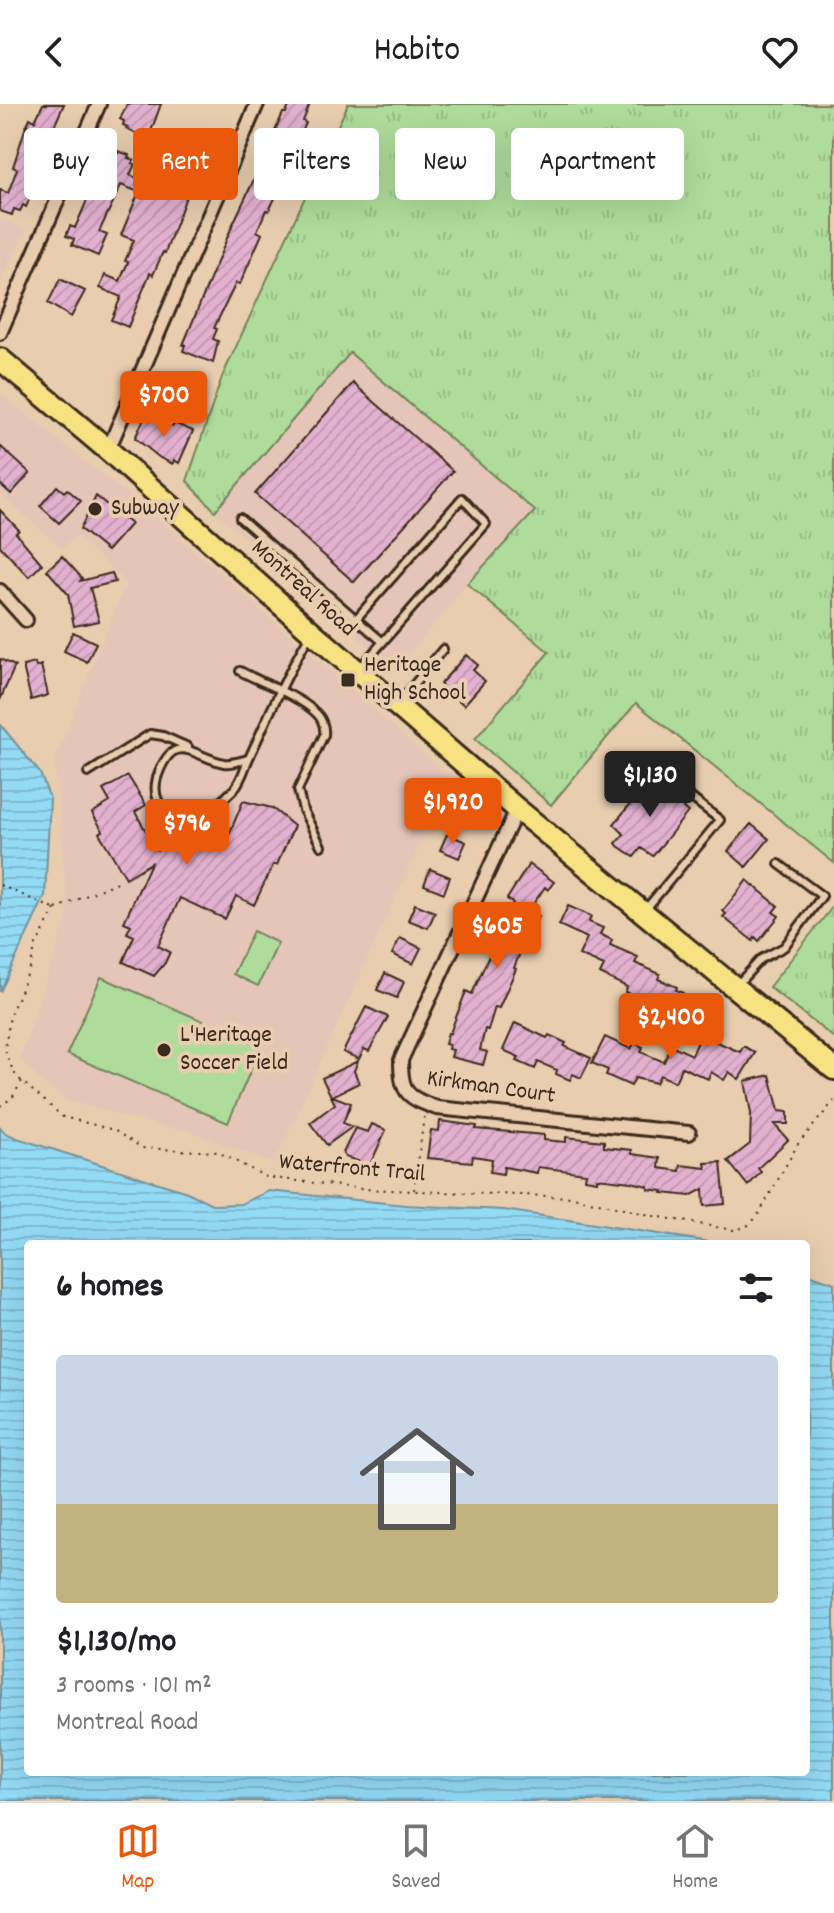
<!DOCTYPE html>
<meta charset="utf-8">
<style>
:root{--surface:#fff;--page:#f2f2f2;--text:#202124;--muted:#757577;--line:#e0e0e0;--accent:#ea580c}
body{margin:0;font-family:Dekko,sans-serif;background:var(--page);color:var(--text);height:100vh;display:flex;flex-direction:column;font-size:30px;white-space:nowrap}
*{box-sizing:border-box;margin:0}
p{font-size:26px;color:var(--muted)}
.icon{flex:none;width:44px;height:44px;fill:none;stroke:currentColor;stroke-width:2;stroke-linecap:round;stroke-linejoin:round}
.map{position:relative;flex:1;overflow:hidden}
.side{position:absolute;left:24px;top:1136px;width:786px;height:536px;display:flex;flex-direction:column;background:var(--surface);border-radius:8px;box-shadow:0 8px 32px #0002}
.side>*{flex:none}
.top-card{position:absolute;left:24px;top:24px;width:786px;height:72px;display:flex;gap:16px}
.price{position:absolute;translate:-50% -68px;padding:0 18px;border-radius:8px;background:var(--accent);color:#fff;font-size:26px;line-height:52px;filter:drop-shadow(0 2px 4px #0008)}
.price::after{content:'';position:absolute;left:50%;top:48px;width:24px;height:18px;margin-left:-12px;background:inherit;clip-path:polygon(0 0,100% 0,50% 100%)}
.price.active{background:#222;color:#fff}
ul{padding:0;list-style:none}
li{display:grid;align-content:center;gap:16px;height:424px;padding:0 32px}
li span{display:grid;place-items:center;height:248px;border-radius:8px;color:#555}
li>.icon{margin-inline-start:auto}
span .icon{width:144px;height:144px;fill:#fffc;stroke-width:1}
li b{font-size:34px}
h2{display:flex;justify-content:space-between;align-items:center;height:96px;padding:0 32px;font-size:34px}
.tag{padding:0 28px;border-radius:8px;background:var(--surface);box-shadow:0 8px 32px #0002;font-size:28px;line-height:72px}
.tag.active{background:var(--accent);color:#fff}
header{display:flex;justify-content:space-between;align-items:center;height:104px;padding:0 32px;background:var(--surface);font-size:36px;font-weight:600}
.menu{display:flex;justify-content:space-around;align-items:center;height:112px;border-top:2px solid var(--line);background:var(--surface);font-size:22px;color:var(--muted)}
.menu a{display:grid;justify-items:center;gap:4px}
.menu .active{color:var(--accent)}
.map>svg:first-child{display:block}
</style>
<header><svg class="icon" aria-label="back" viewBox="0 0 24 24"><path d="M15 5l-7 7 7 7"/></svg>Habito<svg class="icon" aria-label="heart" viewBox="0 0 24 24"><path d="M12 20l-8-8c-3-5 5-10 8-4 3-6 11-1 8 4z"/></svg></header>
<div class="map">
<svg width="834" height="1697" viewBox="0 0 834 1697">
<defs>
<pattern id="grass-tufts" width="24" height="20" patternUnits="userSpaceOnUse" patternTransform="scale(2)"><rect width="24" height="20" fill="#afdc9b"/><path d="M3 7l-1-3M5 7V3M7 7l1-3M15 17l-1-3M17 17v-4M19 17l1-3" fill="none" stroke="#97bd85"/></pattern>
<pattern id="water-rules" width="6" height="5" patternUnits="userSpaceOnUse" patternTransform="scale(2)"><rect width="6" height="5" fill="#93daf5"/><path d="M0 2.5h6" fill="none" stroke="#80bbd2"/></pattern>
<pattern id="building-hatch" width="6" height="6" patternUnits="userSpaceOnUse" patternTransform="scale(2)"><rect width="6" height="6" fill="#e3b1d0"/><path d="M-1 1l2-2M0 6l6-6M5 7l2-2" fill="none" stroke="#c498b2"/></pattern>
</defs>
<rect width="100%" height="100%" fill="#e8cdaf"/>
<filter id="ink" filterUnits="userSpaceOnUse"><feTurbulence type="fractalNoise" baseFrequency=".0125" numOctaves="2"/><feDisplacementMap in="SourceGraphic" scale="16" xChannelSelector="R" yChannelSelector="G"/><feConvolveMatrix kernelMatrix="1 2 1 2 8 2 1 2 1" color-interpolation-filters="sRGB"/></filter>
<g filter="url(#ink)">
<!-- built -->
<path fill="#e6c5b9" d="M0,114L26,126L0,178Z
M350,249L535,407L467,480L395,567L215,407Z
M0,290L161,417L450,673L274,1060L190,1027L161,1022L68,997L39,976L20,955L68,811L55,656L126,479L77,432L62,444L0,390Z"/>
<!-- grass -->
<path fill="url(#grass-tufts)" stroke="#75835c" stroke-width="2" d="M348,0H834V759L636,599L551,701L475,635L549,548L467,480L535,407L350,249L215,407L187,377L222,273Z
M834,801V934L769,883Z"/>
<!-- pitch -->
<path fill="#afdc9b" stroke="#75835c" stroke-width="2" d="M253,827L278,839L258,882L233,870Z
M101,873L261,942L228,1019L67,950Z"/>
<!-- water -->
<path fill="url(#water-rules)" stroke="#70949f" stroke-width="2" d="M0,620L40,669L50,695L45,792L0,888Z
M0,1023L5,1029L17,1034L187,1088L214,1101L241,1100L269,1087L405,1101L504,1106L723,1140H28V1668H806V1169L834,1179V1697H0Z"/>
<!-- building -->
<path fill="url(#building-hatch)" stroke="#3b2a1e" stroke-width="2" d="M43,0H64L53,25L56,26L53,39L26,103L23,101L20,107L14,105L12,111L0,107V86L8,89L17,65L13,63L25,25L30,14L35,17Z
M127,0H161L150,30L140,28L139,31L126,25L128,23L123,21L124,17L120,15Z
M290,0H310L303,17L306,19L295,45L302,48L300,53L315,60L310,72L289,64L269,107L266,106L257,127L262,130L240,180L236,179L214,224L217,225L213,235L218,237L213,259L183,247L185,241H183L232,122L257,69L259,70L269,46L267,45L283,9H286Z
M176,44L200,55L165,149L163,148L153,171L150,169L128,223L111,216L121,193L100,184L105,171L120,177L128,158L125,157L134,136L121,131L139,88L121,81L99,128L107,131L98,152L72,141L74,135L66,132L70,122L75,124L108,48L118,49V47L129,51L128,54L134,56L132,59L135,60L130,71L159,84Z
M60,175L85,187L71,213L48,199Z
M353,279L453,367L354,478L255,390Z
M146,310L173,322L174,319L193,327L179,359L174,356L173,360L160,354L135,334Z
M0,342L30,369L11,390L0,380Z
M57,382L64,388L67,385L81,397L59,419L40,402Z
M96,392L131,420L107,447L80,425Z
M0,406L19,426L16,429L42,460L29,473L0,442Z
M62,452L82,474L80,477L112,469L115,478L90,484L99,517L74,522L68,490L47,466Z
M73,528L96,539L87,558L64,547Z
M466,551L478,561L473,566L485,577L464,601L440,580Z
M0,555L15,562L0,596Z
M35,559L36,563L41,561L48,591L31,596L23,562Z
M128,672L146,701L135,708L157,746L175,736L181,747L196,738L201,727L226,738L243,697L272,704L294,722L277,761H273L254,801L236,792L225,815L180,794L158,842L170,848L165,859L154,872L123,858L134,832L127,829L131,821L124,818L151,759L126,774L99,729L103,727L92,709L110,698L103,686Z
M649,677L655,682L658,677L681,694L686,699L683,704L688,708L653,752L641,744L634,753L618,742L616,739L624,730L614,720Z
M751,720L769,735L746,763L728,747Z
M447,730L466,738L459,754L440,746Z
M529,760L554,778L548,786L545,783L529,806L539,812L525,836L514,864L516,865L499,904L495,903L488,926L485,925L480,946L487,948L483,961L451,953L453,946L448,945L449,941L445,940L448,929H450L466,887L472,890L500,827L494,825L498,815L502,817L513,799L507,795Z
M430,765L450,773L444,789L424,781Z
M747,776L778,802L773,808L779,812L759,837L755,833L753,837L723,813L726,810L723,807Z
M415,800L435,808L428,824L408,816Z
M568,802L591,812L589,818L603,824L600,830L612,836L610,841L638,853L635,859L660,870L658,875L677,883L676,886L683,889L674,910L625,888L627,883L600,870L604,862L579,851L587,834L559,821Z
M400,834L421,844L413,860L392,850Z
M385,869L404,878L397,894L377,886Z
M366,903L388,913L369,947L364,945L359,955L343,948Z
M515,919L547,934L549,931L566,939L564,942L591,954L581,974L573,970L570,976L556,970L557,966L538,958L535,965L517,957L519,953L503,946Z
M701,931L740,948L744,942L755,949L739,975L729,968L724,976L711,968L708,975L682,963L675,978L660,971L656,979L635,974L631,982L606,971L608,966L592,959L605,933L631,945L634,939L643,943L641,948L664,958L671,941L692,951Z
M358,957L354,967L359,979L332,992L351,999L343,1019L352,1023L327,1041L310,1019L335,1000L322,974Z
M770,971L779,1007L788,1008V1020H774L788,1036L758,1064L761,1068L748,1082L728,1057L750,1040L751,1009L745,977Z
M440,1017L477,1022L476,1025L544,1031V1036L566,1038V1033L604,1037V1043L632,1046V1050L660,1054L659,1064L680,1067L681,1061L706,1064L705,1059L721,1058L725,1100L704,1102L703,1085L690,1092L662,1089L663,1087L648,1085V1082L631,1078L597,1074V1077L585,1075L586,1069L538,1063L537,1069L504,1063L503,1070L490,1068L492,1055L473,1052L472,1058L427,1054L431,1026L439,1027Z
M372,1020L386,1026L370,1061L345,1053L343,1049L355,1024L368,1028Z"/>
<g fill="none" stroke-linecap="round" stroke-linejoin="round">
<!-- lane casing -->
<g stroke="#3b2a1e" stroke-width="12">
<path id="lane" d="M240,414L356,515
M359,565L486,420L462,394L356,515L383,538
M240,567C262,579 297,591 315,608C322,614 325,623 324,631L298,686L303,706L321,742
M399,599L443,545
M248,655C241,657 232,660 224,659C193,653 174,624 157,674C154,685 155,694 162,703C180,728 218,702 234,685C242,676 245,662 250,652C269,611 287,569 310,531
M88,669L150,630L163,632L188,643
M645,806L720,716L662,671
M737,881L761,855L784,843L822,792L779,760"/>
</g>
<!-- street casing -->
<g stroke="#3b2a1e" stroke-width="18">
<path id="street" d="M0,229L99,0
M108,346L257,0
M0,487L26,516
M517,705L401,956C401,990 407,993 437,1004L689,1029"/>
</g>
<!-- primary casing -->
<g stroke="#3b2a1e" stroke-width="26">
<path id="primary" d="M0,255L108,346L312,528L517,705L834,965"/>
</g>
<!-- path -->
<path stroke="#3b2a1e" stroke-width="2" stroke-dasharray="2 6" stroke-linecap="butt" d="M0,781L54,805
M55,805L36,841L30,864L10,911L5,945L8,956L16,972L63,1013L114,1026L142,1044L218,1048L266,1073L364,1085L573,1093L654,1112L733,1126L746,1123L757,1113L798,1040L834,997
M56,805L119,777
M0,1002L12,994L22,977
M414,1086L424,1013"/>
<!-- lane -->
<use href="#lane" stroke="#e8cdaf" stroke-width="6"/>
<!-- street -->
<use href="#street" stroke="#e8cdaf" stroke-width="12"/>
<!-- primary -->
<use href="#primary" stroke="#f7e281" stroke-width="20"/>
</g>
</g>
<!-- markers -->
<g fill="#3b2a1e" stroke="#e8cdaf" stroke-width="3">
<circle cx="95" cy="405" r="8"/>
<rect x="340" y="568" width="16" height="16" rx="4"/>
<circle cx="164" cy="946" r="8"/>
</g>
<g text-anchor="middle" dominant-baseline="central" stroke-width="8" stroke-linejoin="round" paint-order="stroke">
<!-- poi labels -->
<g font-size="24" fill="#3b2a1e" stroke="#e8cdaf" text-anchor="start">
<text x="111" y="405">Subway</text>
<text x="364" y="562">Heritage<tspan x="364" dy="28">High School</tspan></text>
<text x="180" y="932">L'Heritage<tspan x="180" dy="28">Soccer Field</tspan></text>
</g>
<!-- street labels -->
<g font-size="24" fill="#3b2a1e" stroke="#e8cdaf">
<text transform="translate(303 485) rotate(42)">Montreal Road</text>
<text transform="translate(491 984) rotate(8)">Kirkman Court</text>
<text transform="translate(352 1065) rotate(5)">Waterfront Trail</text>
</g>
</g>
</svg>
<b class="price" style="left:164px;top:335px">$700</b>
<b class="price active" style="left:650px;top:715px">$1,130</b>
<b class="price" style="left:453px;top:742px">$1,920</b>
<b class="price" style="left:187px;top:763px">$796</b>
<b class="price" style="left:497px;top:866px">$605</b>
<b class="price" style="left:671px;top:957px">$2,400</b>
<div class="top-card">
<a class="tag">Buy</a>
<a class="tag active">Rent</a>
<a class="tag">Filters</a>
<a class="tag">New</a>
<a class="tag">Apartment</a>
</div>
<section class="side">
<h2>6 homes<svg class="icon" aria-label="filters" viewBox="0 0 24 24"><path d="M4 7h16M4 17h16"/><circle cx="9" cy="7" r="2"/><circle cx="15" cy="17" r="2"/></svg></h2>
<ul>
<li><span style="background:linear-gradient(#c9d6e8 60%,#c2b280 0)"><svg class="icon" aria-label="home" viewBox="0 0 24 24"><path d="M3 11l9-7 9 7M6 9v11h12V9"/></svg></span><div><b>$1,130/mo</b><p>3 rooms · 101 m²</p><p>Montreal Road</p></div></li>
</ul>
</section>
</div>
<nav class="menu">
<a class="active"><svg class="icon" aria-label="map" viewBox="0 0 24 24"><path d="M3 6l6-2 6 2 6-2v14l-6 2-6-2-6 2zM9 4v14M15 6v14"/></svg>Map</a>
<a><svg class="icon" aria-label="saved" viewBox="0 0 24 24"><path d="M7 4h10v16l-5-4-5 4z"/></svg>Saved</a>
<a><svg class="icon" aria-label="home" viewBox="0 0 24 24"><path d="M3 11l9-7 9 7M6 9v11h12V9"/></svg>Home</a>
</nav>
